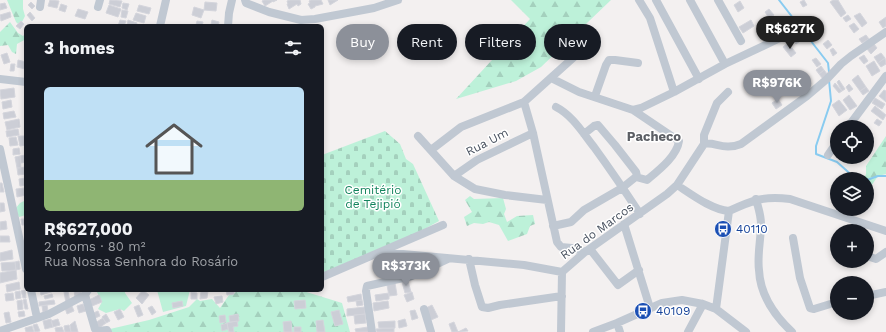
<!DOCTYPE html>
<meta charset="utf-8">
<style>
:root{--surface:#171b24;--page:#20242c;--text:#f1f3f6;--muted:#9ea1a6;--line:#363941;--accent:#8c9099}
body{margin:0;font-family:"Work Sans",sans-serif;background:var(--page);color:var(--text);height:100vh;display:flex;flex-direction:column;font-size:15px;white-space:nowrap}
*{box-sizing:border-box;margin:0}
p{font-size:13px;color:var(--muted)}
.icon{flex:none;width:22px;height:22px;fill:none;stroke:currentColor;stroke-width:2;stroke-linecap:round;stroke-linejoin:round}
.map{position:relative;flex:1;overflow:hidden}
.details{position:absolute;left:24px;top:24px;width:300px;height:268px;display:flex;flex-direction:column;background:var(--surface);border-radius:6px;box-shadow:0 2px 6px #0003}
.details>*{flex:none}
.top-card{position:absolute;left:336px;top:24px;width:380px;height:36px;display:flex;gap:8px}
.fabs{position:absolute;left:830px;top:120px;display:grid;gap:8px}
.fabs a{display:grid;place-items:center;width:44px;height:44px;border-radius:50%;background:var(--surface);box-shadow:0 2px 6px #0003;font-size:20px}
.price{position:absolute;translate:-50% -34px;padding:0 9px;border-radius:14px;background:var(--accent);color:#fff;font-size:13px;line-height:26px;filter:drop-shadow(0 1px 2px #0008)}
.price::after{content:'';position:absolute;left:50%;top:24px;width:12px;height:9px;margin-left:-6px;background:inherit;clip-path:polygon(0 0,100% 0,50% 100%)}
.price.on{background:#222;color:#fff}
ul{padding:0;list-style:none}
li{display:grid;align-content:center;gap:8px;height:212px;padding:0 20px}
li+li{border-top:1px solid var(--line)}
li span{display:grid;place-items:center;height:124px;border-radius:6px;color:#555}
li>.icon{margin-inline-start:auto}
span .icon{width:72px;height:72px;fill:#fffc;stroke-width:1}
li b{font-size:17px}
h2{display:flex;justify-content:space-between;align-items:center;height:48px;padding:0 20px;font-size:17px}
.pill{padding:0 14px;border-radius:18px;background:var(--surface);box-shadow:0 2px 6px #0003;font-size:14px;line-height:36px}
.pill.on{background:var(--accent);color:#fff}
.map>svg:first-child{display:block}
</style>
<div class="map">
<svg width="886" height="332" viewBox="0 0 886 332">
<defs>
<pattern id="forest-firs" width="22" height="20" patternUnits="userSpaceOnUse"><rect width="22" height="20" fill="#bdf1d9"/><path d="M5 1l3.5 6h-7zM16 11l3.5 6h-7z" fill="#a4d0bd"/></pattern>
<pattern id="cemetery-stones" width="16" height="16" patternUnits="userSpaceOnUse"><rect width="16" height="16" fill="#bdf1d9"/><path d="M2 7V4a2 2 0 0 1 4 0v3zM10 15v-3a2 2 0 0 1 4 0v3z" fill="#a4d0bd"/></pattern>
</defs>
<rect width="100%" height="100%" fill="#f3f0f0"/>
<!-- grass -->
<path fill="#bdf1d9" d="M26,200V215L19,217L15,209L20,203Z
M96,290H125V293L132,303L124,311L120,309L106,313L98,309L102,302Z
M157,290H190L186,306L163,312Z"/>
<!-- forest -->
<path fill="url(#forest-firs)" d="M7,0H23V9L25,16L20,26L16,22Z
M511,0H611L541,67L516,81L456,99L530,19Z
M10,22L18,33L23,36L26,33V39L17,44L16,54L12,52L8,45L0,46V32Z
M886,136V174L878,176L867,192V179H864L866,174V166Z
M470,196L474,199L503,198L506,209L504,214L507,222L517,216L533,215L535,224L530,226L527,234L508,241L499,225L489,222L483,224L474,223L467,226L464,217L472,212L465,200Z
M241,290H300L342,303L350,332H97L149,320L189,307L197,299L200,301L212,299L220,308L229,295Z"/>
<!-- cemetery -->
<path fill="url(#cemetery-stones)" d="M385,131L400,144L406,159L413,164L439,221L421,231L322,273V155Z"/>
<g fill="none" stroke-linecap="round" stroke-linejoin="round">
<!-- stream -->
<path stroke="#89cbf0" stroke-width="2" d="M779,0L828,63L829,72
M829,80L831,101L816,146V154L837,162L856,179
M867,180L878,176H886"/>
</g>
<!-- building -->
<path fill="#ccced6" stroke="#d4d5dc" d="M50,0L59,1L57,8L48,6Z
M110,0L122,1L120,7L109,4Z
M264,0H277L273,2V1L265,6L262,1Z
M290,0H300L301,4L298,6L297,4L289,9L287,4H288L287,1Z
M311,0H321L323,4L315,6V7L311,9L308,4L310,3L309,1Z
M328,0H338L330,5Z
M804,0L807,5L803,7L800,2Z
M833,0H838L846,13L841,17L830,2Z
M740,1L744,8L738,12L734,5Z
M31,2L35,6L32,9L28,5Z
M205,2L217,3L216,11L204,10Z
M5,3L7,8L0,10V4Z
M123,3L129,4L127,10L122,8Z
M61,4L67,6L65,12L59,10Z
M109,5L121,9L118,17L106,13Z
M139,5L151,8L149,14L137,11Z
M194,7L204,10L201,18L192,15Z
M78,9L88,12L85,19L75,16Z
M769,9L774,15L769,18L765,12Z
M122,10L128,11L126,18L121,17Z
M10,12L11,17L1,21L0,15Z
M30,12L35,18L32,21L27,15Z
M136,13L146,16L144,23L133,20Z
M860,13L867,23L862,27L854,16Z
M848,15L851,19L846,22L843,18Z
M778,17L785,29L779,33L772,21Z
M886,17V26L883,28L879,22Z
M120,20L126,21L124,26H118Z
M128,20L137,23L136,26H127Z
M212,20L219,22L218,26L211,25Z
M751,20L754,26L743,33L739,27Z
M21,21L24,24L20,29L16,26Z
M197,21L203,22L202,26L196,25Z
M854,23L859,29L854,33L849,26Z
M799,34L803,39L796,44L792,39Z
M866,35L869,39L862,43L859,39Z
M828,40L832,45L827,49L823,44Z
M788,43L796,53L791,57L783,47Z
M874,44L877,48L871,54L867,49Z
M833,48L837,53L833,56L830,50Z
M7,53L10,62L4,64L1,55Z
M881,53L885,58L878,63L874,57Z
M864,55L868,61L864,64L859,58Z
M816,58L821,64L817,67L812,60Z
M885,58L886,64L881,67L878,63Z
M18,60L26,62L25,69L17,67Z
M874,61L880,71L872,76L866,66Z
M11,64H15L14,71H10Z
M821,66L824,70L819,74L816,70Z
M824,70L828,75L823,79L819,74Z
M769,73L773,80L770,82L765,75Z
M858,75L866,87L860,91L852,80Z
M839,80L845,89L842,91L837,82Z
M835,83L842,91L839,93L833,86Z
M849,84L853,89L849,92L846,87Z
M866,87L869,91L863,95L860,91Z
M14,88L15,97L1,99L0,90Z
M884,90L886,91V102L879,96Z
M849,95L857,106L850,110L843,100Z
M875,98L885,104L882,109L872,103Z
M778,99L782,105L776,109L772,103Z
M11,100L12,107L3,109L2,102Z
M839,100L847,110L839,116L832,105Z
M875,106L886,115L883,120L871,111Z
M14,111L16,117L4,119L3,113Z
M19,119L20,127L7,130L5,122Z
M877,119L882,122L879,126L874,123Z
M18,129L19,135L7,137L6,131Z
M18,136H25L26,145L20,146Z
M16,137L18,145L10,146L9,138Z
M19,148L20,154L13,155V149Z
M26,155V162L21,163L20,156Z
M20,156L21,168H17L15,157Z
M26,167V174L18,175L17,168Z
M26,178V185L20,186L19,179Z
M0,183H2L4,192H0Z
M26,188V195L17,197L16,189Z
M0,203H4L5,211L0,212Z
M21,219H26V225H22Z
M6,221L7,229L0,230V222Z
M0,236H9L10,242H0Z
M12,250L13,259L0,261V253Z
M19,261L20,269L16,270L15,262Z
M15,262L16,270L2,271L1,263Z
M16,270L17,279L0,283V273Z
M408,281L411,292L405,293L402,282Z
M19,282L20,289L7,292L6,285Z
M395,283L397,295L389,296L387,285Z
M25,290L26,298H23L21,291Z
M40,290H53L54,291L41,295Z
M74,290H81L82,296L75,298Z
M143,290L149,295L142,304L136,298Z
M226,290H234V294L227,295Z
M20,291L21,298L16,299L15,292Z
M68,291L70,302L66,303L64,292Z
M201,291H208L207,298L200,299Z
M191,292L197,293V299H191Z
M412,292L414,299L407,302L404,295Z
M13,293L14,300L6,301L5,294Z
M389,293V299L376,301L375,295Z
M52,294L53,297L45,299L44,296Z
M361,294L362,300L348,302L347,297Z
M99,295L102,302L92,306L89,300Z
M222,296L223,302L216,304L214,297Z
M26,299L28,309H25L23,300Z
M22,300L23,309L18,310L17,301Z
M54,300L55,304L39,306V302Z
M305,300L306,308L295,309L294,301Z
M362,300L363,305L357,306L356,301Z
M182,301L183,306L173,308L172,303Z
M388,301L389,308L374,311L373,303Z
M83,304L86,311L79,313L77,306Z
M47,305L48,311L43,312L42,306Z
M139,305L143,315L138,317L134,307Z
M432,305L438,317L431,320L426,308Z
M72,306L74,311L67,314L65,308Z
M152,306L156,312L152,315L148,308Z
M365,307V314L347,316V309Z
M120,309L124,317L118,320L114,312Z
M339,310L343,324L335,326L331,312Z
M415,310L418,318L412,320L410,311Z
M24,311L25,316L19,317L18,312Z
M98,311L100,316L93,319L91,314Z
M9,312L11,322L6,323L4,313Z
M106,314L110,321L106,323L102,317Z
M238,314L239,321L230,322L229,316Z
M365,314L366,323L355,324L354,315Z
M225,315L226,322L220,323L219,316Z
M103,318L106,323L99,328L95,323Z
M51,319L53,327L45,329L43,321Z
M58,319L60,325L53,327L51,321Z
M405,319L407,326L399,328L398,321Z
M323,320L325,332H317L316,321Z
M75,321L78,332H71L70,325Z
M237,321L238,326L233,327L234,332H229L227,323Z
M291,321L292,332H284L283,322Z
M395,321V328H379L378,322Z
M454,322L458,332L466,328L468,331L452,332L449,324Z
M227,323L228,329L222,331L221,325Z
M37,324L40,331L35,332L33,325Z
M69,325L71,332H65L64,326Z
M32,326L34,332H26L25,328Z
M62,327L64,332H56L55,328Z
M294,327H301V332H294Z
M368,327L369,332H356L355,329Z
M394,328V332H377L376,329Z"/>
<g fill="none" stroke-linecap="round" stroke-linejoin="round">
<!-- minor -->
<path stroke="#c0c8d2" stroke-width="8" d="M245,0L246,3L269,12L301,20L315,19L374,8L398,0
M639,0L650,18L674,92
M656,0L699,79
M690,0L725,64
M718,0L741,41
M40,7L41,0
M98,7L100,0
M160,26L166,0
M228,26L229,13L232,0
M551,78L579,92L633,110L641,108L674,92L725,64L778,39L795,29
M0,79L26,82
M595,96L606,65L609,60H615L638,63
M524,102L533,133L557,242L561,247L572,248L585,252
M556,107C572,115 583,133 594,147C610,169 625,191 640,214
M633,110L679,141C677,156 659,170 647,180L636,177
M848,127L886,76
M418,136L454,176L475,189L505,195L547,200
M704,144V135L717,103L728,92
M0,149L26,269
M431,150L461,127L524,102L574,57
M828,155L837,142
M454,176L477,160L533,133
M677,185C691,194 712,210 729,211C753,200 763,196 790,199L886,231
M756,199C758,207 761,215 761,224C761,239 757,255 759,270C760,294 775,316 792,332
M624,224L650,308
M553,226L571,222L584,210L622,188L637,176L636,172L615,145L598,125L594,126L584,134
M793,238L800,278L810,308L814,309L837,302
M590,249L618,285L639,270
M381,252L524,265L562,272L585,252L667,194L677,185L704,144C714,141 724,151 741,144L807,96L827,79L841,64L851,56L886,32
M867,256L876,259L886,252
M469,259L475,285L482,307L488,308L500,305L562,296
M322,277L443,225
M31,290L37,318
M85,295L95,329L98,331L107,330L108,332
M867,296L886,292
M424,309L431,332
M716,309L729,211
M617,323L620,332
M0,331L49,314L85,295L88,290
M372,332L366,291L367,286L412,276L448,259
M561,332L562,272
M593,332L617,323L662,303L682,300L703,304L716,309L746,332
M688,332L703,304"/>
</g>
<!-- icons -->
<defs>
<g id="bus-disc" transform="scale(0.9)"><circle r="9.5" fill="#1a4fb4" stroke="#fff"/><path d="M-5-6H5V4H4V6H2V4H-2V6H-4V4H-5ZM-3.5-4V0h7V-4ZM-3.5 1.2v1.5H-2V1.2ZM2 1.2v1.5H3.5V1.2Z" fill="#fff"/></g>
</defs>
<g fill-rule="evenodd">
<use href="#bus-disc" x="723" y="229"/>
<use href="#bus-disc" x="643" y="311"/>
</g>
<g text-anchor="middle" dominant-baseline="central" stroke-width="3" stroke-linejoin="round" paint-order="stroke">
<!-- street labels -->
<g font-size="12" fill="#47505e" stroke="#fff">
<text transform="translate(487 142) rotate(-27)">Rua Um</text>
<text transform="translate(597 231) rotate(-36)">Rua do Marcos</text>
</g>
<!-- park labels -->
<g font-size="12" fill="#13845d" stroke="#fff">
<text x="373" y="190">Cemitério<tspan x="373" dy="14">de Tejipió</tspan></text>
</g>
<!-- transit labels -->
<g font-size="12" fill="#164399" stroke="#fff" text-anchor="start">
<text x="736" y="229">40110</text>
<text x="656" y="311">40109</text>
</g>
<!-- neighbourhood labels -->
<g font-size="13" font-weight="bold" fill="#5c5f65" stroke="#fff">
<text x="654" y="136">Pacheco</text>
</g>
</g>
</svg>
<div class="fabs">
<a><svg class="icon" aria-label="locate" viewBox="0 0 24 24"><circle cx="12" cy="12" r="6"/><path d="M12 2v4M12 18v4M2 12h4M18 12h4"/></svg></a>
<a><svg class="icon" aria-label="layers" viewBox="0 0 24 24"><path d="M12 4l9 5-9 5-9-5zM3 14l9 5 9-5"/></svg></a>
<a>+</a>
<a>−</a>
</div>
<b class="price on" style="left:790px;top:50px">R$627K</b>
<b class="price" style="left:777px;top:104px">R$976K</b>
<b class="price" style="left:406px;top:287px">R$373K</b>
<div class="top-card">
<a class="pill on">Buy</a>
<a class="pill">Rent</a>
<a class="pill">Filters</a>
<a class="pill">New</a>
</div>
<section class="details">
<h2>3 homes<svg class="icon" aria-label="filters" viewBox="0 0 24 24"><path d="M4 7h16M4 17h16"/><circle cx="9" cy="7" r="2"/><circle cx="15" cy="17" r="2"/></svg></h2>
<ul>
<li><span style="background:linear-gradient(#bfe0f5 75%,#8fb573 0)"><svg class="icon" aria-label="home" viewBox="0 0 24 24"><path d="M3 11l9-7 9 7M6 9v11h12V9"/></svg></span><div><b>R$627,000</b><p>2 rooms · 80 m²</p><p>Rua Nossa Senhora do Rosário</p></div></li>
</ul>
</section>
</div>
